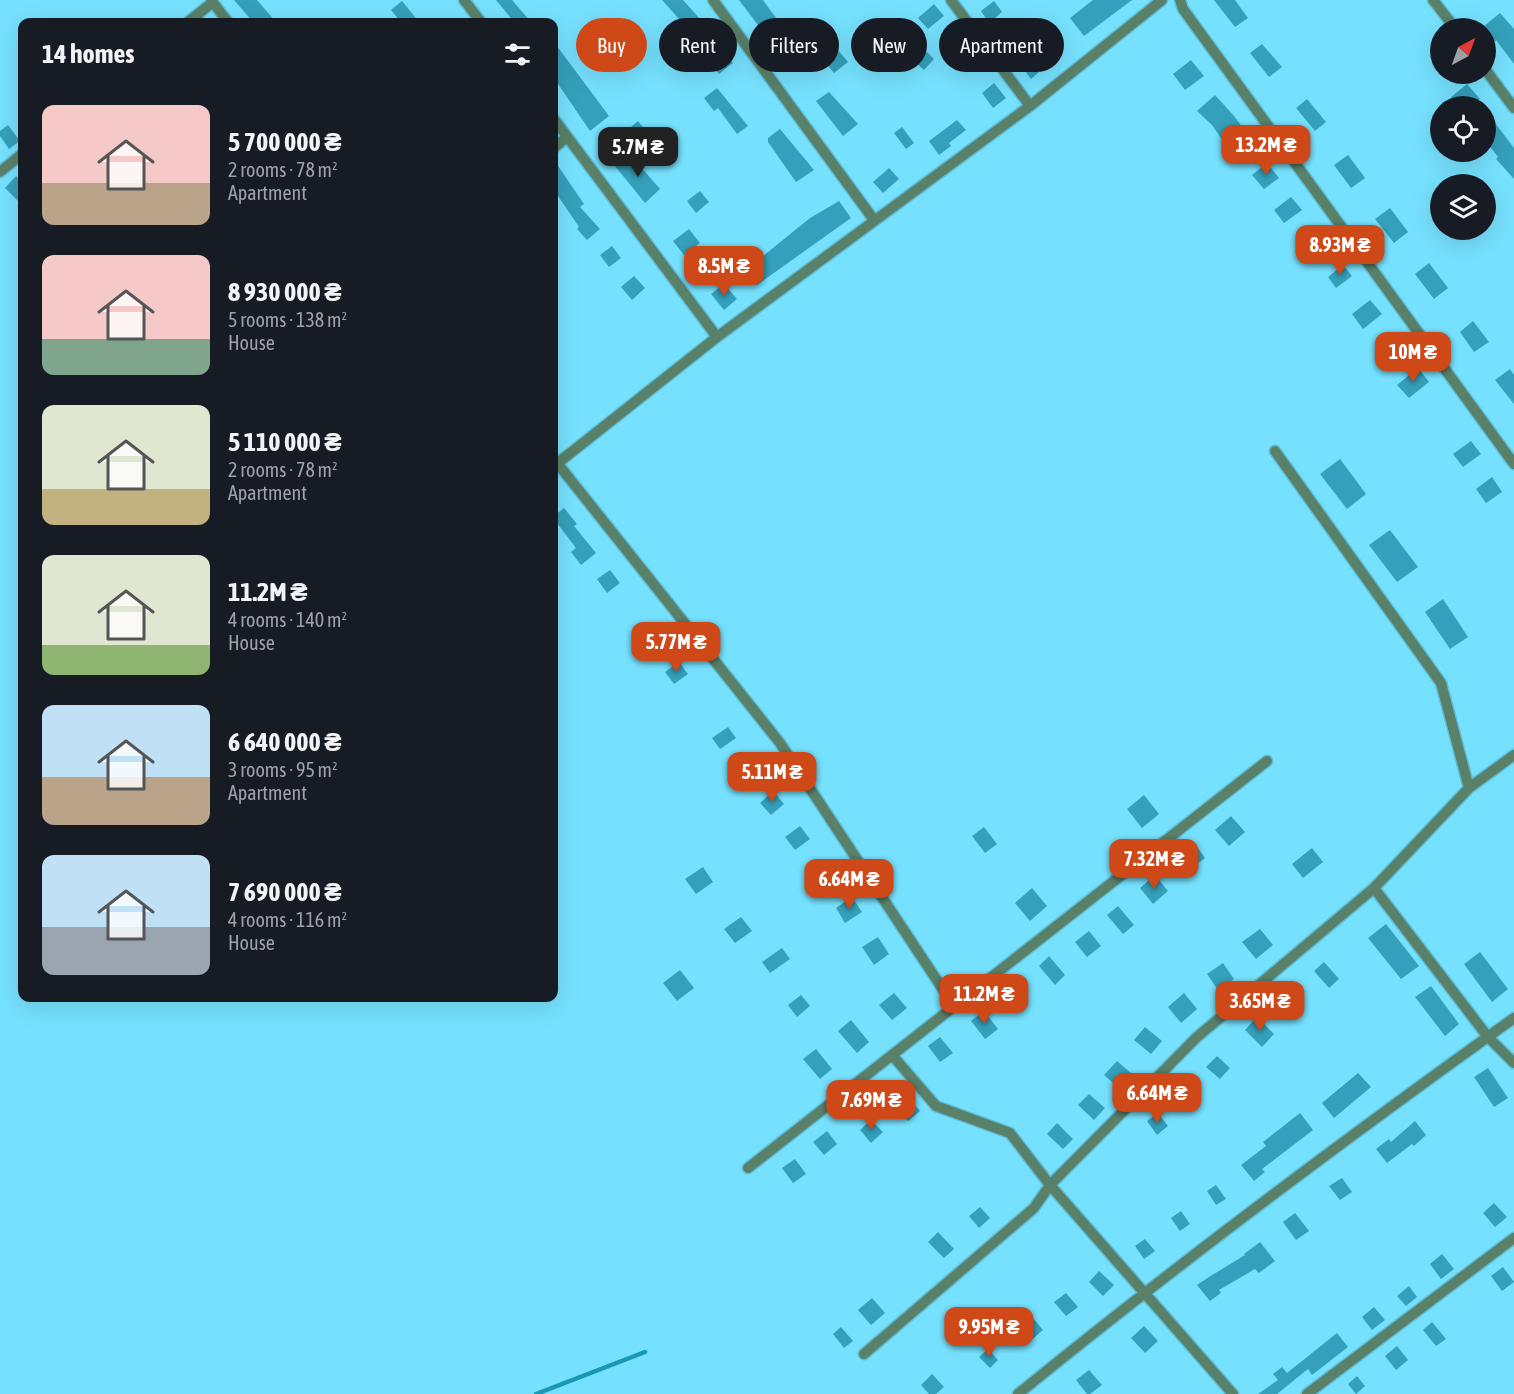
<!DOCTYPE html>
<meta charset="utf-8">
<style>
:root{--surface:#171b24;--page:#20242c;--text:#f1f3f6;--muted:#9ea1a6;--accent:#cf4817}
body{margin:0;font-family:"Asap Condensed",sans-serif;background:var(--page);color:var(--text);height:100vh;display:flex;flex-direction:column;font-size:22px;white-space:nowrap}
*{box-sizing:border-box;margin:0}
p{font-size:20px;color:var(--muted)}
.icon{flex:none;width:33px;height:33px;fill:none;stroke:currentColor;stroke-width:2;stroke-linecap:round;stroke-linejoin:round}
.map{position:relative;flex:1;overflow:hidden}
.panel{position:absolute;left:18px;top:18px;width:540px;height:984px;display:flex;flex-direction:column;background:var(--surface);border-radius:12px;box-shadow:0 6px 24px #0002}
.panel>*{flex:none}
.guide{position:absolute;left:576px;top:18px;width:570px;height:54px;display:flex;gap:12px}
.needle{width:39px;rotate:41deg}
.fabs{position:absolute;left:1430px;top:18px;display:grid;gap:12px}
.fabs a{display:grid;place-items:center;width:66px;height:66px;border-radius:50%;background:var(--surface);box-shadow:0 6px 24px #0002;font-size:30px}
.price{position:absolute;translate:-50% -51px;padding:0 14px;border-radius:12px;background:var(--accent);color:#fff;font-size:20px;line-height:39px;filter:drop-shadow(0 2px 3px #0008)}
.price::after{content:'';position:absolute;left:50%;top:36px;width:18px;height:14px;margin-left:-9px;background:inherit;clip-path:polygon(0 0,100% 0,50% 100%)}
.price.current{background:#222;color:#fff}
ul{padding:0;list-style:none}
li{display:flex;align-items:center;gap:18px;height:150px;padding:0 24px}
li span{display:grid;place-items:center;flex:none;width:168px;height:120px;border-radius:12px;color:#555}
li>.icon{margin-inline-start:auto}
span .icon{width:72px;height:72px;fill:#fffc;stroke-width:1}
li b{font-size:26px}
h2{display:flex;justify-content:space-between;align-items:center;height:72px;padding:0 24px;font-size:26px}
.tag{padding:0 21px;border-radius:27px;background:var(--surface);box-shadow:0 6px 24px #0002;font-size:21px;line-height:54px}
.tag.current{background:var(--accent);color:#fff}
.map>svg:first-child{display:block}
</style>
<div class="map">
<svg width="1514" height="1394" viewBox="0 0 1514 1394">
<rect width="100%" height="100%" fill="#76e1fe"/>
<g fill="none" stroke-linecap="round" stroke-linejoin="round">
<!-- stream -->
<path stroke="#1a97b4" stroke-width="4.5" d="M536,1394L645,1352"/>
</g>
<!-- building -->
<path fill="#35a0bb" d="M234,0H257L276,22H253Z
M496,0H512L531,22H514Z
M662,0H683L699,18L698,20L721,51L722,50L733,63L719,74L693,44L698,40Z
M739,0H763L779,22L776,24L794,46L779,59L769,47L773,45Z
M1093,0H1132L1084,36L1070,18Z
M1214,0H1235L1248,18L1235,27Z
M402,1L419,22H401L391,10Z
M994,1L1002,12L989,23L981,11Z
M934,4L944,16L928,29L918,18Z
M1500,13L1514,29V64L1496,40L1495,42L1483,27Z
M554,42L609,116L590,131L554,78Z
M1262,44L1282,67L1269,77L1250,53Z
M837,49L848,62L834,73L823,60Z
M924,49L934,59L924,70L913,60Z
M1037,52L1048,64L1031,79L1021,66Z
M1191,60L1204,76L1185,90L1173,74Z
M994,83L1006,98L993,108L982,93Z
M1467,84L1480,99L1471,106H1459L1451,97Z
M717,88L748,126L737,134L718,108L714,111L704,98Z
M829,92L858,124L843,136L816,101Z
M1215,95L1234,116L1252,140L1232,154L1212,125L1197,111Z
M1307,99L1326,122L1315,131L1296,108Z
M1492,119L1514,148V179L1496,159L1498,157L1485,140V125Z
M957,120L966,130L949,143L951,146L939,155L929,141Z
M638,121L648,133L630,148L620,136Z
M8,125L20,141L9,149L0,136V131Z
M902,127L914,143L906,149L894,133Z
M780,129L814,170L796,182L768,142V138Z
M632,153L642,165L640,166L660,189L645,203L615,166Z
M1348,155L1365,178L1351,188L1334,165Z
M554,160L584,204L580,207L600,229L587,240L577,229L579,227L554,190Z
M1267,163L1279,178L1264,189L1252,175Z
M889,168L899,179L883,193L873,182Z
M16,176L22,182V205L5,188Z
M700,191L709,202L696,213L687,201Z
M1291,197L1302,210L1284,223L1274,210Z
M839,201L851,218L757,285L744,268L755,259L757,261L810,218Z
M1390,208L1408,232L1394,243L1375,219Z
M689,229L700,243L684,255L673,241Z
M1319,230L1330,245L1315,257L1303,241Z
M612,246L621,258L609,267L600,255Z
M1429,263L1448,288L1434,299L1415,274Z
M1343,265L1352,276L1336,288L1328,277Z
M634,276L645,288L632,300L621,287Z
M724,284L737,299L724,310L711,294Z
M1370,300L1382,314L1363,329L1352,314Z
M1473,321L1489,342L1474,352L1460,332Z
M1397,335L1407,349L1391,361L1381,347Z
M1418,368L1429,382L1409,398L1397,385Z
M1510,369L1514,375V404L1495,380Z
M1471,441L1481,454L1463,467L1453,454Z
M1340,459L1366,494L1347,509L1320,474Z
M1492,477L1502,492L1486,503L1476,489Z
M564,508L577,524L574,526L596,553L581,565L571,552L576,548L554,519V516Z
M1390,530L1418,567L1397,582L1369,545Z
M610,570L620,583L607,593L597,579Z
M1443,599L1468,637L1450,649L1425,612Z
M679,662L688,674L674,684L665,672Z
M728,727L736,738L720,749L712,738Z
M773,791L784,804L771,815L760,803Z
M1144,795L1159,814L1142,828L1127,809Z
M1231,816L1245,832L1229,846L1215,830Z
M800,826L810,839L795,850L785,837Z
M984,827L997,844L985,853L972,836Z
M1194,843L1205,858L1189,870L1178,856Z
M1312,848L1323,862L1303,878L1292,864Z
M825,863L836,877L822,887L811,873Z
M703,867L713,882L696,894L685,879Z
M1155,875L1168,891L1153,904L1140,888Z
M1032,888L1047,906L1030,921L1015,903Z
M852,897L862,912L845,923L836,908Z
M1118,906L1134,925L1123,934L1107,915Z
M741,917L752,931L735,943L724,929Z
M1386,924L1419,966L1401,979L1368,938Z
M1260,929L1273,945L1256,959L1242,942Z
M1089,931L1101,946L1087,957L1075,942Z
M878,937L889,954L874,965L862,947Z
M782,948L790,959L770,973L762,962Z
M1480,952L1508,989L1492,1002L1464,964Z
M1049,956L1065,975L1055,985L1039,966Z
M1324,962L1339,979L1329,988L1314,971Z
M1223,963L1234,979L1218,990L1207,974Z
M680,970L694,988L677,1001L663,983Z
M1014,986L1028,1002L1018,1010L1004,994Z
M1431,986L1459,1024L1445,1036L1415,997Z
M1292,990L1303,1004L1291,1013L1280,999Z
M894,993L907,1008L892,1020L879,1005Z
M1184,993L1197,1009L1181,1023L1168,1007Z
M801,995L810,1006L797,1017L788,1005Z
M984,1011L998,1029L985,1039L971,1021Z
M1257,1017L1274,1034L1262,1047L1245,1030Z
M851,1020L869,1042L857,1053L838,1031Z
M1145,1027L1162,1041L1151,1054L1134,1040Z
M940,1037L953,1053L940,1062L928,1046Z
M816,1049L832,1069L820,1079L803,1059Z
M1217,1056L1230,1068L1220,1079L1206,1067Z
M1117,1061L1132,1074L1119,1088L1104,1075Z
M1488,1068L1508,1098L1494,1107L1474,1077Z
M1358,1073L1371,1087L1334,1118L1322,1103Z
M1089,1094L1105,1108L1094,1120L1078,1105Z
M907,1096L920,1111L908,1121L895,1106Z
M1158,1113L1168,1126L1157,1135L1147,1121Z
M1300,1113L1313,1130L1262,1169L1265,1172L1254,1181L1241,1165L1266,1146L1263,1142Z
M871,1120L883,1132L871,1143L860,1130Z
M1415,1121L1426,1135L1414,1146L1412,1144L1387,1163L1376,1149L1389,1139L1391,1142Z
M1057,1123L1073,1139L1063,1149L1047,1134Z
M827,1131L837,1144L824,1155L813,1142Z
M795,1159L806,1174L793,1183L782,1168Z
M1342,1178L1352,1192L1340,1200L1329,1186Z
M1216,1185L1226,1199L1216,1205L1207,1191Z
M1494,1203L1507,1217L1495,1227L1483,1213Z
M980,1207L990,1218L979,1228L969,1216Z
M1181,1211L1190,1224L1180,1231L1171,1218Z
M1295,1213L1309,1231L1296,1240L1283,1222Z
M938,1232L954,1249L944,1258L928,1242Z
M1145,1239L1155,1251L1144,1259L1135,1246Z
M1260,1242L1275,1261L1259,1273L1255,1269L1219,1290L1221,1293L1210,1301L1197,1285L1209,1277L1245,1255L1244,1254Z
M1442,1254L1454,1269L1441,1279L1430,1264Z
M1503,1267L1514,1282L1502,1291L1491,1276Z
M1099,1271L1114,1285L1103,1296L1089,1282Z
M1409,1286L1417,1297L1406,1306L1397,1296Z
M1066,1293L1078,1307L1066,1316L1054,1302Z
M872,1298L885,1313L871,1325L858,1310Z
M1374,1307L1385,1320L1372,1330L1362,1317Z
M1028,1312L1043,1330L1029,1342L1015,1324Z
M1432,1322L1446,1339L1436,1346L1423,1330Z
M1144,1326L1158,1341L1145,1353L1131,1338Z
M841,1327L853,1341L844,1348L833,1334Z
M1337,1333L1348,1347L1312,1375L1308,1369L1277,1394H1258L1278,1380L1273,1374L1282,1367L1287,1373Z
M1397,1346L1408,1360L1396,1370L1385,1356Z
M988,1349L998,1360L990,1368L979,1357Z
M1089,1370L1102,1385L1090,1394H1087L1076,1380Z
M932,1374L944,1387L936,1394H929L921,1385Z
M1357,1376L1365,1386L1356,1394L1348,1384Z"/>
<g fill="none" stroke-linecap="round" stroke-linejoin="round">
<!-- minor casing -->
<g stroke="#60bed7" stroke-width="13">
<path id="minor" d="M211,0L228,22
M464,0L481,22
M713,0L874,220
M951,0L1030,106
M1180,0L1183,9L1514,464
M1433,0L1455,28
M188,22L213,2
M1485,69L1514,108
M554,119L717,337
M554,148L567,137
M0,172L22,154
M1275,451L1441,683L1469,788
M554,459L780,743L954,1006
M554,466L717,337L1030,106L1162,0
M1374,888L1488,1037L1514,1063
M892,1055L936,1106L1010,1133L1050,1185L1233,1394
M748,1168L1267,761
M864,1354L1034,1208L1050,1185L1197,1037L1374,888L1469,788L1514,755
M1018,1394C1179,1263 1345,1139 1514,1018
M1307,1394L1514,1238"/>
</g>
<!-- minor -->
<use href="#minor" stroke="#598069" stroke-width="10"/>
</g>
</svg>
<div class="fabs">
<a><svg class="needle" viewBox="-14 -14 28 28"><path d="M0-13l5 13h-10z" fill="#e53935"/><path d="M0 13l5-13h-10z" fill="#9ea1a6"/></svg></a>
<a><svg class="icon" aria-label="locate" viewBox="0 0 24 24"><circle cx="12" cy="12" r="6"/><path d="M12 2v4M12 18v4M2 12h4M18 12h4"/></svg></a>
<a><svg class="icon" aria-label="layers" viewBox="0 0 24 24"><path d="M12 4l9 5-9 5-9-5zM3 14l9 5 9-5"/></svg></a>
</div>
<b class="price" style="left:1266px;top:176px">13.2M ₴</b>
<b class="price current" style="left:638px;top:178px">5.7M ₴</b>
<b class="price" style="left:1340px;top:276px">8.93M ₴</b>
<b class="price" style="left:724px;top:297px">8.5M ₴</b>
<b class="price" style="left:1413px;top:383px">10M ₴</b>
<b class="price" style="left:676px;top:673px">5.77M ₴</b>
<b class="price" style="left:772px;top:803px">5.11M ₴</b>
<b class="price" style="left:1154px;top:890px">7.32M ₴</b>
<b class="price" style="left:849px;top:910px">6.64M ₴</b>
<b class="price" style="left:984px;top:1025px">11.2M ₴</b>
<b class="price" style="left:1260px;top:1032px">3.65M ₴</b>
<b class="price" style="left:1157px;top:1124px">6.64M ₴</b>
<b class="price" style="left:871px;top:1131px">7.69M ₴</b>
<b class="price" style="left:989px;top:1358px">9.95M ₴</b>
<div class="guide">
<a class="tag current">Buy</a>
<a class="tag">Rent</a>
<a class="tag">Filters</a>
<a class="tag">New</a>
<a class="tag">Apartment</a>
</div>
<section class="panel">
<h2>14 homes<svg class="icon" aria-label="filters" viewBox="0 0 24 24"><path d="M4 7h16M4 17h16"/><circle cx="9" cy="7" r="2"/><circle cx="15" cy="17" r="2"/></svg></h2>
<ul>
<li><span style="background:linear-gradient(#f6c9c9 65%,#b9a48a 0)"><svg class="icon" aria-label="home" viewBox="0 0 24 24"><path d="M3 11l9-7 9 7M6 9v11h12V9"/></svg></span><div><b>5 700 000 ₴</b><p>2 rooms · 78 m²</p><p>Apartment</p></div></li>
<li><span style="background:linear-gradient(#f6c9c9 70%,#7fa58c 0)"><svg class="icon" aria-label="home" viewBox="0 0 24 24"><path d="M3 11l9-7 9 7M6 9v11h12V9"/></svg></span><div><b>8 930 000 ₴</b><p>5 rooms · 138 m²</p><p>House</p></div></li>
<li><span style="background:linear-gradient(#dfe7d0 70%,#c2b280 0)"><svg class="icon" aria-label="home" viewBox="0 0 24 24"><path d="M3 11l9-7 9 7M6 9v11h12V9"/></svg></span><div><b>5 110 000 ₴</b><p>2 rooms · 78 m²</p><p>Apartment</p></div></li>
<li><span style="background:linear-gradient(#dfe7d0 75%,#8fb573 0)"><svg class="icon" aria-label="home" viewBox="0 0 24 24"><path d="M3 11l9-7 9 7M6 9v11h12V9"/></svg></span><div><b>11.2M ₴</b><p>4 rooms · 140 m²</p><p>House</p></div></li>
<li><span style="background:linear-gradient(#bfe0f5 60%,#b9a48a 0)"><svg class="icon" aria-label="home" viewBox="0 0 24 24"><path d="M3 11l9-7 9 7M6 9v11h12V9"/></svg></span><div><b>6 640 000 ₴</b><p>3 rooms · 95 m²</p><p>Apartment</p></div></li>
<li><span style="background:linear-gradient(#bfe0f5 60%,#9aa5b1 0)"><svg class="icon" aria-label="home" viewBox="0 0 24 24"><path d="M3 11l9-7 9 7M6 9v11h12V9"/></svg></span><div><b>7 690 000 ₴</b><p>4 rooms · 116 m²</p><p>House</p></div></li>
</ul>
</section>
</div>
